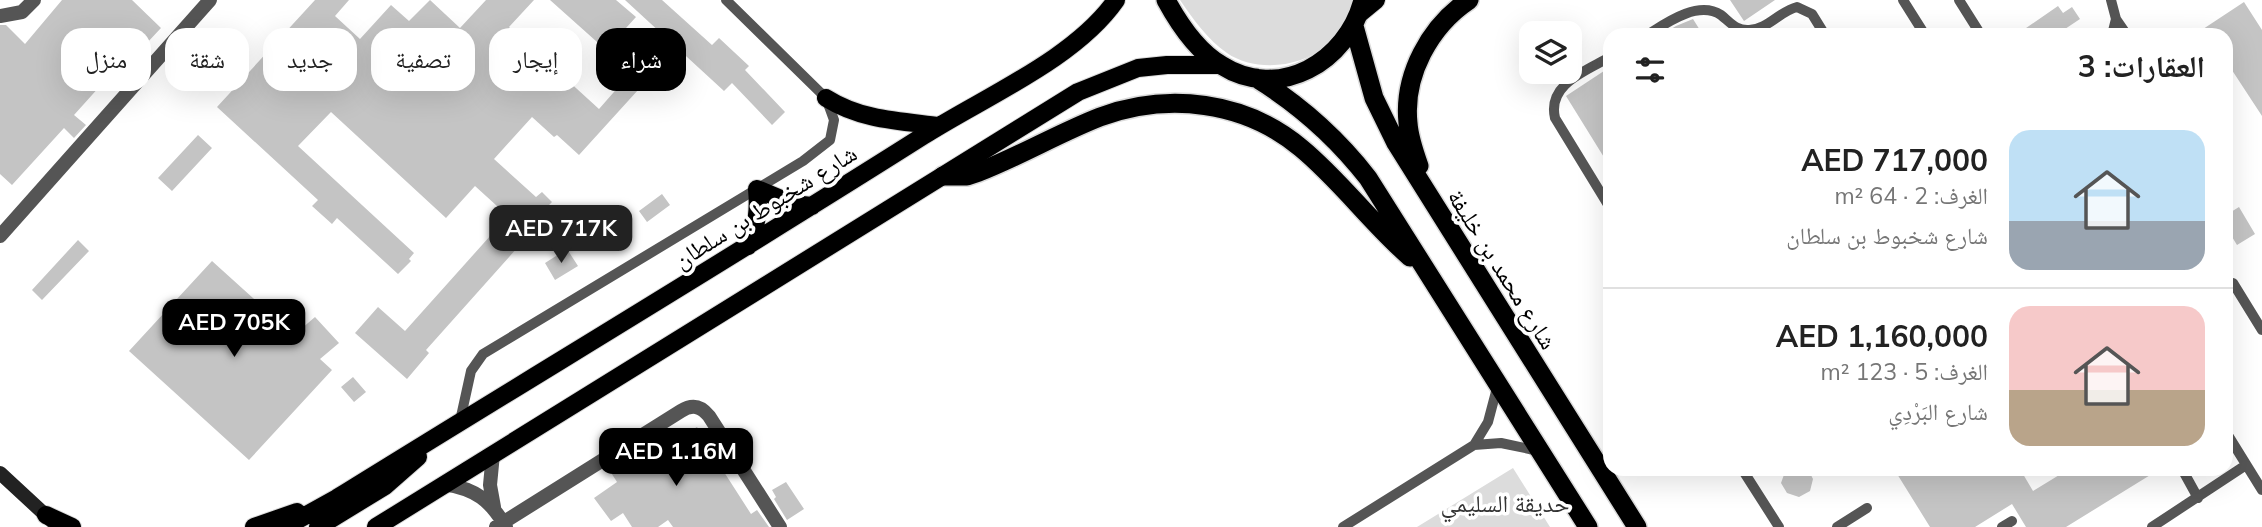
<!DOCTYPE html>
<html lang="ar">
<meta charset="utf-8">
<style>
:root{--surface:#fff;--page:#f6f6f6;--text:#222;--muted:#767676;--line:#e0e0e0;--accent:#000}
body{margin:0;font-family:Mulish,"Noto Naskh Arabic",sans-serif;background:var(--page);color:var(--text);direction:rtl;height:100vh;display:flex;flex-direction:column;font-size:26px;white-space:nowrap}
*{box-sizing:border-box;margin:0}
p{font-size:23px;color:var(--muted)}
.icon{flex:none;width:38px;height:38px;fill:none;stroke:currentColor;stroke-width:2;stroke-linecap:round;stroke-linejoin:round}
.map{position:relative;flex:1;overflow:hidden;direction:ltr}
.sheet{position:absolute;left:1603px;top:28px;width:630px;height:448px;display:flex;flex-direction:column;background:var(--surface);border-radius:21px;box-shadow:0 7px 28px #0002;direction:rtl}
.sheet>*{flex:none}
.hud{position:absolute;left:21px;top:28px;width:665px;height:63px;direction:rtl;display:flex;gap:14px}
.controls{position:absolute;left:1519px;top:21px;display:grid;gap:14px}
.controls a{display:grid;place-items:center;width:63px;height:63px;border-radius:14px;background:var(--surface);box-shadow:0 7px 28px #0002;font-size:35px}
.price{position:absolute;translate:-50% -60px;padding:0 16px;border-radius:14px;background:var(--accent);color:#fff;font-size:23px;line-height:46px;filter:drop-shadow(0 2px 4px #0008)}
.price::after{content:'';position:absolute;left:50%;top:42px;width:21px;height:16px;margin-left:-10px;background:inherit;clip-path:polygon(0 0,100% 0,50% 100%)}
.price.on{background:#222;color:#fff}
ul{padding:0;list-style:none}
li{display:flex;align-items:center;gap:21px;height:175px;padding:0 28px}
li+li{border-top:2px solid var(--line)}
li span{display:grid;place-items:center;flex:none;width:196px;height:140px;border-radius:21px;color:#555}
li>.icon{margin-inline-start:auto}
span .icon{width:84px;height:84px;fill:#fffc;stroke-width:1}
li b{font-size:30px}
h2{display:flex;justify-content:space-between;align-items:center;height:84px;padding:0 28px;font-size:30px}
.chip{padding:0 24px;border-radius:21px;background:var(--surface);box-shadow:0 7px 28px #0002;font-size:24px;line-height:63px}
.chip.on{background:var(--accent);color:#fff}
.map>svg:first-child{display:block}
</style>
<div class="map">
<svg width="2262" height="527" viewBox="0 0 2262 527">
<rect width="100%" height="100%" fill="#fff"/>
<!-- green -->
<path fill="#dcdcdc" d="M1180,0H1354C1346,16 1338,34 1325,46C1301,68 1254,72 1227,53C1208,40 1193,19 1180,0Z
M1513,468L1550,527H1417Z"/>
<!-- building -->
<path fill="#c4c4c4" d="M62,0H132L161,28L114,78L110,75L74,115L86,125L74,138L64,128L12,185L0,174V25H6L25,44Z
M315,0H349L335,16L360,39L391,5L409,21L430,0L460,28L486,0H534L509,27L599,109L635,68L648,79L579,155L557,135L554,137L532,117L494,159L536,197L542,192L552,202L547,207L551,210L426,350L429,353L407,379L355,333L378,307L405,331L508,216L475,186L446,218L331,112L298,146L414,253L409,259L411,261L398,274L337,218L332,224L312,206L318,200L217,107Z
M550,0H616L636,17L606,50Z
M625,0H662L712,45L719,38L749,66L745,70L785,112L772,125L732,83L724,91Z
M1730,0H1775L1744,21Z
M2244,2L2262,30V116L2226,61V35H2194Z
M2058,6L2063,13L2072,7L2080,19L2056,35H2016Z
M1693,19L1703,35H1661L1676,26Z
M1610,67V167L1566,96Z
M198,135L212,148L172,191L158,178Z
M662,194L670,205L647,222L639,211Z
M2239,207L2255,234L2237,245L2226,227V215Z
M78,240L89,251L42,300L32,290Z
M567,249L578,266L555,280L545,263Z
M212,261L294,335L315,317L339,343L320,359L332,370L249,460L129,351Z
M353,377L366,392L354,402L341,387Z
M697,427L725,469L724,472L751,514L757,510L769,527H673L668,520L658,527H632L623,513L611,521L594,498L617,482L610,471L665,434L670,442Z
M1786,469H1808L1813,479L1810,491L1799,497L1787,493L1781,483Z
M1894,469H2020L2033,491L2069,469H2160L2066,527H2026L2012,504L1975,527H1930Z
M786,482L804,509L787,520L774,499L776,497L772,490Z"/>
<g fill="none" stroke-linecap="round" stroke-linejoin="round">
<!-- primary casing -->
<g stroke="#dbdbdb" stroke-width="20">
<path id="primary" d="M1359,14L1376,0
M826,98C861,120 899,121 939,126
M748,246C757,226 759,211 757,189L793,204L812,206
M46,515L72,527
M254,527L297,512
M285,527L337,498C532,377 729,259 923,136C984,97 1075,59 1116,0
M318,527L385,486L418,457
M376,527L1078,92L1138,68L1167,65H1220"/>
</g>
<!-- trunk casing -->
<g stroke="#dbdbdb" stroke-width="22">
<path id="trunk" d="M1166,0C1179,24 1197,51 1221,65C1279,102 1347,62 1363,0
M1354,26L1374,98L1396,143L1637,527
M1256,78C1300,105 1336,137 1368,178L1588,527
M1419,166C1414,152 1409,138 1408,123C1403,75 1430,26 1469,0
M943,176H967L979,172C1020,156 1059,133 1100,117C1168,92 1245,101 1301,148C1341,181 1371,223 1410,257"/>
</g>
<!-- service -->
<path stroke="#555" stroke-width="10" d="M1903,0L1925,35
M1959,0L1981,35
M2111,0L2116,19L2112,35
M2116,19L2127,35
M1647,35C1666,23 1698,0 1721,15C1730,22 1736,31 1749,30C1767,30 1780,11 1797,7L1812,14L1825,35
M1610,57C1586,71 1547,84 1555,118L1610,208
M2233,283L2262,330
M460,421L471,371L483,354L803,161L830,140L834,120L826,98L726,0
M2226,432L2262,490
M1474,445L1501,443L1539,451
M1742,469L1779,527
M2182,469L2198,498
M1343,527L1474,445L1488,422L1497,388
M1837,527L1867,508
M2002,527L2012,521
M2152,527L2246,465"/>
<!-- minor -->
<path stroke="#555" stroke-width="14" d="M0,16L22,12L34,0
M0,236L210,0
M493,454L490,485L494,507
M444,484C476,489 490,500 506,527
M496,527L681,411C692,404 701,406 709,416L780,527"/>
<!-- secondary -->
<path stroke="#222" stroke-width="14" d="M0,473L52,521"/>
<!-- primary -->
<use href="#primary" stroke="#000" stroke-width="18"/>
<!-- trunk -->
<use href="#trunk" stroke="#000" stroke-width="19"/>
</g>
<g text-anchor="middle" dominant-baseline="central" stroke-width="7" stroke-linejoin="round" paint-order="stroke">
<!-- street labels -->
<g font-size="24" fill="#000" stroke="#fff">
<text transform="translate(765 206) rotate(-32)">شارع شخبوط بن سلطان</text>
<text transform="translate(1503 269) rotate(58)">شارع محمد بن خليفة</text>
</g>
<!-- park labels -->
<g font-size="24" fill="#333" stroke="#fff">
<text x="1505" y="503">حديقة السليمي</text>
</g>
</g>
</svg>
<div class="controls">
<a><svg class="icon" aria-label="layers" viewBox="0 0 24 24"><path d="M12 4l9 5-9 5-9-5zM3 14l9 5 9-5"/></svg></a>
</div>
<b class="price on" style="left:561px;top:265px">AED 717K</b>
<b class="price" style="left:234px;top:359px">AED 705K</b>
<b class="price" style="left:676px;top:488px">AED 1.16M</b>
<div class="hud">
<a class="chip on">شراء</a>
<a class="chip">إيجار</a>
<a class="chip">تصفية</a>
<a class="chip">جديد</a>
<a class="chip">شقة</a>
<a class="chip">منزل</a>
</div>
<section class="sheet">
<h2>العقارات: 3<svg class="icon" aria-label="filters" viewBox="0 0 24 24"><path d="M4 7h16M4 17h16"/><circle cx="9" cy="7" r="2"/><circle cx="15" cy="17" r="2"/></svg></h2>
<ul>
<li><span style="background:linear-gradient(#bfe0f5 65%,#9aa5b1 0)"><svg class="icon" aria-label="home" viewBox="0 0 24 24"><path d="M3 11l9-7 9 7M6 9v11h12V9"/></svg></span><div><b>AED 717,000</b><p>الغرف: 2 · 64 m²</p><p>شارع شخبوط بن سلطان</p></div></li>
<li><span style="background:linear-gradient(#f6c9c9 60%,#b9a48a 0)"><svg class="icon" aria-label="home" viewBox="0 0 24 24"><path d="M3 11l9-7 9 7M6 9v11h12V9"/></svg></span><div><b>AED 1,160,000</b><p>الغرف: 5 · 123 m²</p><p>شارع البَرْدِي</p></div></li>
</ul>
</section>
</div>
